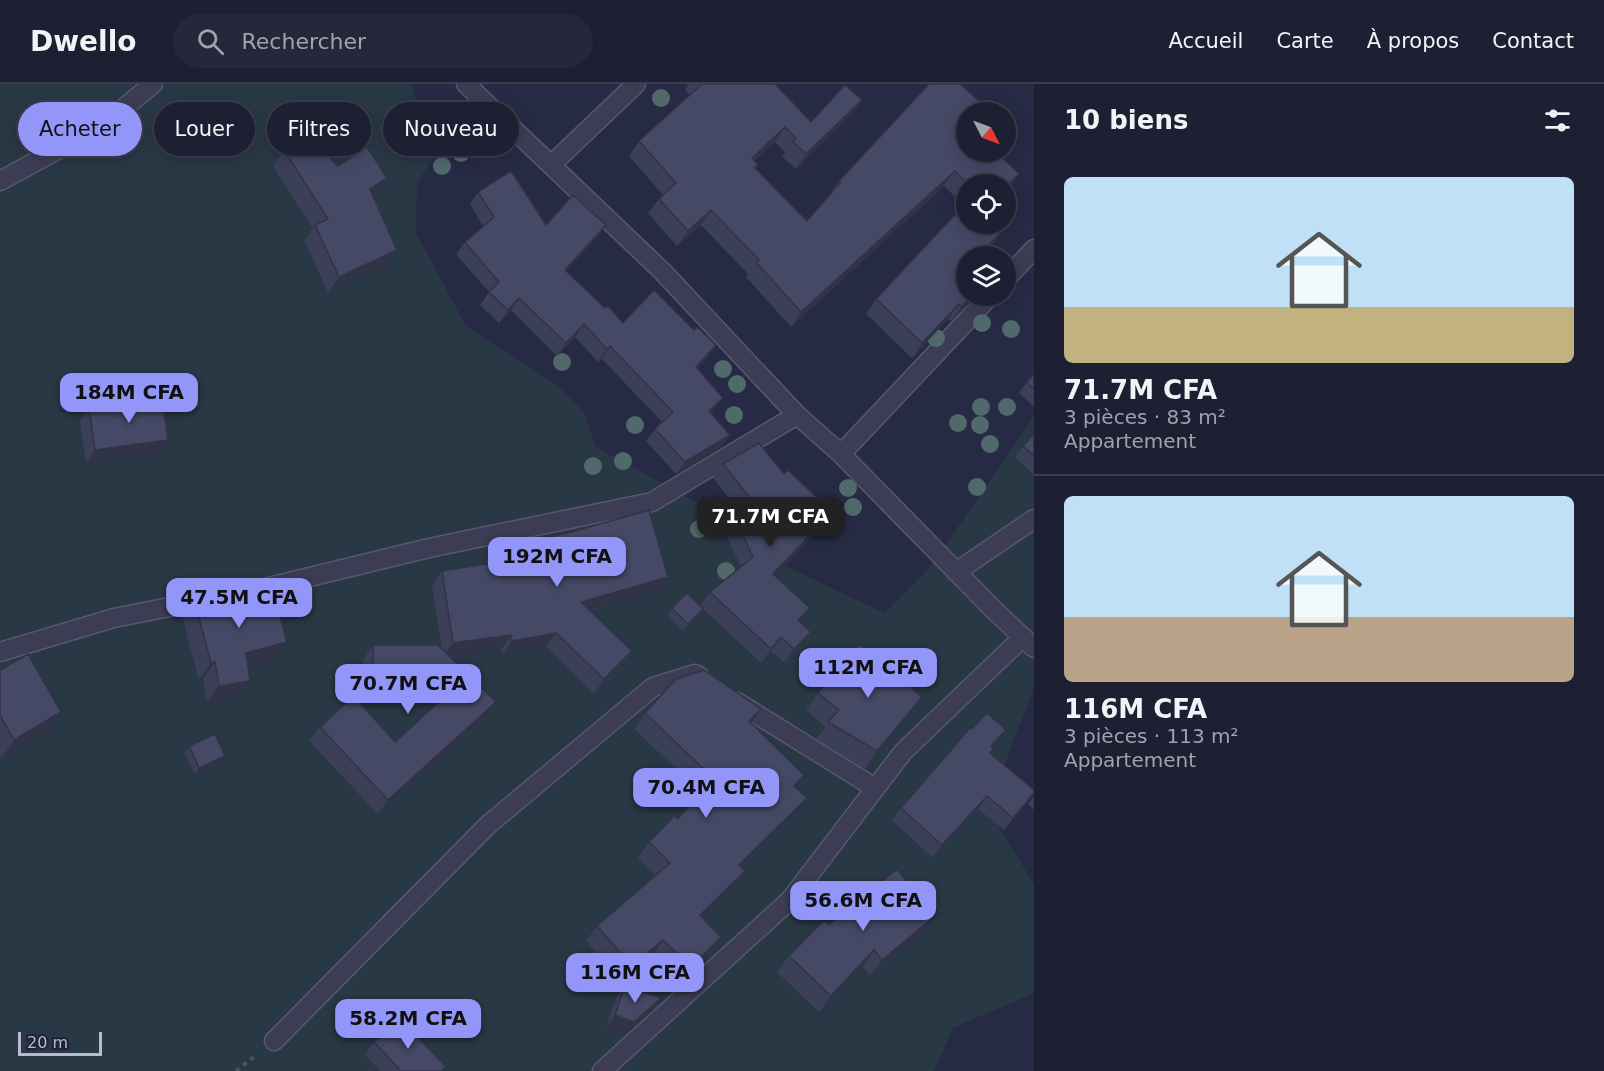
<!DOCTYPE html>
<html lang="fr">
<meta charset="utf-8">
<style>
:root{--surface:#1d2033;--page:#25283b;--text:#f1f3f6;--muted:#a0a3ac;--line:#3b3e4e;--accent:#9396f9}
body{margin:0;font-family:"DejaVu Sans",sans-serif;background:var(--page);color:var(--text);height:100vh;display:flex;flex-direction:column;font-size:22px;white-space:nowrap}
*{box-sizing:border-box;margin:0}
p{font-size:20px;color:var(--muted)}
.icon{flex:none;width:33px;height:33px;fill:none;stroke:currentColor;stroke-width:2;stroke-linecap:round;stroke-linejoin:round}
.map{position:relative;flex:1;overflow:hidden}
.drawer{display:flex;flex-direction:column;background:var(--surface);width:570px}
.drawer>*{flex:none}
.guide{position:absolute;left:18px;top:18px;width:570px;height:54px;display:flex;gap:12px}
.needle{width:39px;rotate:132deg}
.tools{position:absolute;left:956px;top:18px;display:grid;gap:12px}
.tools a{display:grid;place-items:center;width:60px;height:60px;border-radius:50%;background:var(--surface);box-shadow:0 3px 15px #0003,0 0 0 2px var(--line);font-size:30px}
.scale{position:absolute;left:18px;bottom:15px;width:84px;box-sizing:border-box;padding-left:6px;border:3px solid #babacd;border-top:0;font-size:16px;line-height:21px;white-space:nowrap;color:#babacd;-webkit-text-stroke:4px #202239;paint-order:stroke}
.price{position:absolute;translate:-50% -51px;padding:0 14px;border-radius:12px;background:var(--accent);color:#111;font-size:20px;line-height:39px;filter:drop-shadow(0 2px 3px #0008)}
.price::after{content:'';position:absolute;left:50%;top:36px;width:18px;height:14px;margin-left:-9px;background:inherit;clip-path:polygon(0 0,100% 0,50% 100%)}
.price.active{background:#222;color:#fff}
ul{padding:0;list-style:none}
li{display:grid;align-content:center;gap:12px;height:318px;padding:0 30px}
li+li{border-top:2px solid var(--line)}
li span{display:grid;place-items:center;height:186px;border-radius:9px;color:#555}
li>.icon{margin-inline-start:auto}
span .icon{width:108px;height:108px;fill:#fffc;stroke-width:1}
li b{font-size:26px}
h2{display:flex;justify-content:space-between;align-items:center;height:72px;padding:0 30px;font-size:26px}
.tag{padding:0 21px;border-radius:27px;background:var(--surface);box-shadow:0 3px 15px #0003,0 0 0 2px var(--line);font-size:21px;line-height:54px}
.tag.active{background:var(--accent);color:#111}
header{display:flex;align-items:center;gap:36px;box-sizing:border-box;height:84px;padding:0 30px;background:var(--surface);border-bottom:2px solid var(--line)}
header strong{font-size:28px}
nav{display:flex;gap:33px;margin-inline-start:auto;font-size:21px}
.search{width:420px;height:54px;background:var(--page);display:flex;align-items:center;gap:15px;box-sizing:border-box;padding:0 21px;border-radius:33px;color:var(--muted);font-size:22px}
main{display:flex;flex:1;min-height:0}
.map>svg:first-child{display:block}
</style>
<header>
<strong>Dwello</strong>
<div class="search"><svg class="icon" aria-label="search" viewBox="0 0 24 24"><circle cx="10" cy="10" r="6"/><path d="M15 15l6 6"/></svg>Rechercher</div>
<nav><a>Accueil</a><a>Carte</a><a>À propos</a><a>Contact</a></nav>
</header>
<main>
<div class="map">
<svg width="1034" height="987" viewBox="0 0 1034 987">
<rect width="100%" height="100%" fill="#272a44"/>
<!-- green -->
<path fill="#293845" d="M0,0H412L432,76L417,99L416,149L466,242L557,301L584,328L596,363L705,423L763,471L884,529L932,481L1034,332V603L988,725L1034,800V909L953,944L934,987H0Z"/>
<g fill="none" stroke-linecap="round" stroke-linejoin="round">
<!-- minor casing -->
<g stroke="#58586e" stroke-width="21">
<path id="minor" d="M466,0L663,188L797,331L841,370L993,525L1034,564
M551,81L636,0
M0,97L103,41L153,0
M1005,196L1034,165
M841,370L990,212
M956,488L1034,435
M248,508L429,464L652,418L797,331
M0,568L114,534L215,514
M737,618L875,704
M274,957L488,741L653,603L695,590L699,592
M602,987L790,816L903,668L1023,553"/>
</g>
<!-- path -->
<path stroke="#45545f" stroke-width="4" stroke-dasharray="4.5 4.5" stroke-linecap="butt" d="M236,987L256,971"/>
<!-- minor -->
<use href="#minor" stroke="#3c3d54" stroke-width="18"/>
</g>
<!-- trees -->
<g fill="#506a6b">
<circle cx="661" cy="14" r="9"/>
<circle cx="487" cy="55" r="9"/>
<circle cx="461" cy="69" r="9"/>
<circle cx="442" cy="82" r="9"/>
<circle cx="982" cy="239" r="9"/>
<circle cx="1011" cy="245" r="9"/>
<circle cx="936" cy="254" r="9"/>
<circle cx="562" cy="278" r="9"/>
<circle cx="723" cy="285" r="9"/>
<circle cx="737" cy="300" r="9"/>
<circle cx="981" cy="323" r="9"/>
<circle cx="1007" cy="323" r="9"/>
<circle cx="734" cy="331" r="9"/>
<circle cx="958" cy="339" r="9"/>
<circle cx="635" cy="341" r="9"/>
<circle cx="980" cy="341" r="9"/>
<circle cx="990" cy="360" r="9"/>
<circle cx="623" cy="377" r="9"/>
<circle cx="593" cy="382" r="9"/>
<circle cx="977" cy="403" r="9"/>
<circle cx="848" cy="404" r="9"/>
<circle cx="853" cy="423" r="9"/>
<circle cx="699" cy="445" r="9"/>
<circle cx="726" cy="487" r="9"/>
</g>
<!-- wall -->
<path fill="#3c3f58" d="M689,0H775L811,38L862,16L851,31L796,85L782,73L785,69L775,58L754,77L758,81L756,85L807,137L828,112L839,97L980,18L973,28H966V38L1019,90L1008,105L1005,100H966V140L1006,143L995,158L982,171L977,212L951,237L948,235L912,274L866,230L876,215L964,122L944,102L791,243L746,193L748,190L701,141L677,162L648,129L659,115L663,111L629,72L639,57L690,11L685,6Z
M284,66L338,82L387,94L376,109L373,111L387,181L328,208L304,156L313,145L273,82Z
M478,108L546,141H606L597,153L566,187L605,224L623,239L694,246L716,261L707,274L697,285L714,326L711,329L730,351L721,363L676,390L646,357L655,345L662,338L602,275L598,278L575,253L557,272L511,226L499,239L480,221L489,208L456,170L465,158L483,142L470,120Z
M1034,290V323L1019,309L1027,298Z
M89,324L159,369L86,379L80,337Z
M1034,350V391L1015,373L1023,362Z
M723,380L822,442L775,492L800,538L801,562L785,579L771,567L761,579L700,522L710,508L741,483L724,446L734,432L741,429L713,394Z
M496,464L668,493L658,507L590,527L632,567L622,582L594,610L546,563L502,571L501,566L450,573L496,618L486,633L378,730L309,657L320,643L395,658L437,620H363V576L373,561L442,565L432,502L442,487L486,480V478Z
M194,515L287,558L274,575L248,583L238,614L207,619L203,595L199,596L182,532Z
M672,524L703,525L698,532L683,547L667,531Z
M0,586L61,628L48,647L1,675L0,673Z
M818,609L922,613L910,631L865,685L816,655L825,643L806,626Z
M645,629L751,639L796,703L795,730L742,784L745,787L733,803L702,834L721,853L710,869L679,899L652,872L621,898L586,857L597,842L656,791L638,774L649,758L678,735L701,708L634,645Z
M972,645L1006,646L993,663L991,670L1027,719L1004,746L978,725L933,774L892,736L901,724Z
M189,662L220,679L195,690L184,669Z
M1034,712V726L1028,720Z
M935,832L924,849L870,892L863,883L819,928L777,888L789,872L829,840Z
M625,901L661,914L652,927L625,951L606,944L616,914Z
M374,958L443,987H380L365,971Z"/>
<!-- shaded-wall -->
<path fill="#313347" d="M862,16L851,31L796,85L806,70Z
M785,43L775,58L741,89L752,74Z
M955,87L944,102L791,243L801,228Z
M1019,90L1008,105L1005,108V104Z
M387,94L376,109L359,120L370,105Z
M711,126L701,141L677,162L688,147Z
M606,141L597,153L556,198L565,186Z
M1006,143L995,158L981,172L980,170Z
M397,166L387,181L328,208L339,193Z
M972,212H977L951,237L961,223Z
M519,214L511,226L499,239L508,226Z
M959,220L948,235L912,274L922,259Z
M584,240L575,253L557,272L566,259Z
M716,261L707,274L687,296L696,283Z
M610,262L602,275L598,278L607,265Z
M723,314L714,326L700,339L709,327Z
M730,351L721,363L676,390L685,378Z
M168,356L159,369L86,379L95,366Z
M832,428L822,442L764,504L773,490Z
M668,493L658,507L571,532L581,518Z
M810,524L800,538L798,536Z
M703,525L698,532L683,547L688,540Z
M811,548L801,562L785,579L794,565Z
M556,549L546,563L502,571L512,557Z
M511,551L501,566L443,574L453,559Z
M781,553L771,567L761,579L771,565Z
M287,558L274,575L234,587L246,569Z
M632,567L622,582L594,610L604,595Z
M215,578L203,595L199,596L211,579Z
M250,597L238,614L207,619L219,602Z
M373,605H453L443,620H363Z
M922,613L910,631L865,685L877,667Z
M496,618L486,633L378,730L388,716Z
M761,625L750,641L749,637Z
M61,628L48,647L1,675L14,656Z
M1006,646L997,659L982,674L991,662Z
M225,672L220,679L195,690L199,684Z
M1034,709L1027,719L1004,746L1013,734Z
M987,712L978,725L933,774L942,761Z
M807,714L795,730L728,797L739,781Z
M745,787L733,803L689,847L700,831Z
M935,832L924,849L870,892L882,876Z
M721,853L710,869L679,899L691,883Z
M663,856L652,872L621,898L632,882Z
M874,866L863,883L819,928L831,912Z
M661,914L652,927L625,951L606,944L615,931Z"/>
<!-- building -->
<path fill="#464966" stroke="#313347" stroke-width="1.5" d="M702,0H775L811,38L845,1L862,16L806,70L793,58L796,54L785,43L752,74L758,81L755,84L807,137L841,98L839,97L929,0H960L980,18L971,28H966V34L964,36L966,38V68H996L1019,90L1005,104V100H968L955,87L801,228L756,178L759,176L711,126L688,147L659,115L676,99L639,57Z
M301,47L338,82L367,63L387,94L370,105L397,166L339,193L315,141L328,135L284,66Z
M511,87L546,141L573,111L606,141L565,186L605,224L608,222L623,239L654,206L694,246L697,243L716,261L696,283L723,314L709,327L730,351L685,378L655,345L673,328L610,262L607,265L584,240L566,259L519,214L508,226L489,208L499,198L465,158L494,133L478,108Z
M966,119V140H1002L1006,143L980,170L984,172H966V212H972L961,223L959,220L922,259L876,215Z
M1034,290V305L1027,298Z
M162,313L168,356L95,366L89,324Z
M1034,350V372L1023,362Z
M759,359L784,390L788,386L832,428L773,490L810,524L798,536L811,548L794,565L781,553L771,565L710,508L753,473L734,432L756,421L723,380Z
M649,426L668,493L581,518L632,567L604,595L556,549L512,557L511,551L453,559L442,487L499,478L496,464L572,448Z
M271,500L287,558L246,569L250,597L219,602L215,578L211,579L194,515Z
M687,509L703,525L688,540L672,524Z
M860,560L922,613L877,667L828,638L839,626L818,609Z
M373,561H438L496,618L388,716L320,643L354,612L395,658L453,605H373Z
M28,570L61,628L14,656L0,631V586Z
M704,586L761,625L749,637L804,691L794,702L807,714L739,781L745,787L700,831L721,853L691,883L663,856L632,882L597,842L670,779L649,758L674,732L678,735L713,694L645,629L676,595Z
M987,629L1006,646L991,662L994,665L990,669L1034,706V709L1013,734L987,712L942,761L901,724L970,644L972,645Z
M215,650L225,672L199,684L189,662Z
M897,785L935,832L882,876L874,866L831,912L789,872L824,836L829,840Z
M625,901L661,914L634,938L615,931Z
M400,934L446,983L442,987H401L374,958Z"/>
</svg>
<div class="tools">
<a><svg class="needle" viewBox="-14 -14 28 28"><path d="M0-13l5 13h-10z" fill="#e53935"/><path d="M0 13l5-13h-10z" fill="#a0a3ac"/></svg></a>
<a><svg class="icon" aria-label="locate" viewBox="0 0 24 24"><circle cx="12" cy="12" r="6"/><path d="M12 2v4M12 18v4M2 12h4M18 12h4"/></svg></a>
<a><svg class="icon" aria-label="layers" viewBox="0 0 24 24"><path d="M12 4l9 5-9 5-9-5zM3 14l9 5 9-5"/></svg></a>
</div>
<div class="scale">20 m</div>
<b class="price" style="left:129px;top:340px">184M CFA</b>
<b class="price active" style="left:770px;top:464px">71.7M CFA</b>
<b class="price" style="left:557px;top:504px">192M CFA</b>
<b class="price" style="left:239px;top:545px">47.5M CFA</b>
<b class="price" style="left:868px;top:615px">112M CFA</b>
<b class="price" style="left:408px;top:631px">70.7M CFA</b>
<b class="price" style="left:706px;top:735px">70.4M CFA</b>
<b class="price" style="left:863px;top:848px">56.6M CFA</b>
<b class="price" style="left:635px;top:920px">116M CFA</b>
<b class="price" style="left:408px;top:966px">58.2M CFA</b>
<div class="guide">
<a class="tag active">Acheter</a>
<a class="tag">Louer</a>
<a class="tag">Filtres</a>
<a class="tag">Nouveau</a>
</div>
</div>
<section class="drawer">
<h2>10 biens<svg class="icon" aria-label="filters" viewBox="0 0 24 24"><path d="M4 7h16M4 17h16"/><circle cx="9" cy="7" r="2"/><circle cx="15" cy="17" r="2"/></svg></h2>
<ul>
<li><span style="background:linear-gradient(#bfe0f5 70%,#c2b280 0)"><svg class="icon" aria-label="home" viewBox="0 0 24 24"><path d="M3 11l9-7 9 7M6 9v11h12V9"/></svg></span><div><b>71.7M CFA</b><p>3 pièces · 83 m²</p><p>Appartement</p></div></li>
<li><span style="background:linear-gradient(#bfe0f5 65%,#b9a48a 0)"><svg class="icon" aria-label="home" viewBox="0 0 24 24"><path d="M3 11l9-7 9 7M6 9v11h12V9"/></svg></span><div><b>116M CFA</b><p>3 pièces · 113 m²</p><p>Appartement</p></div></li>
</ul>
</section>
</main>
